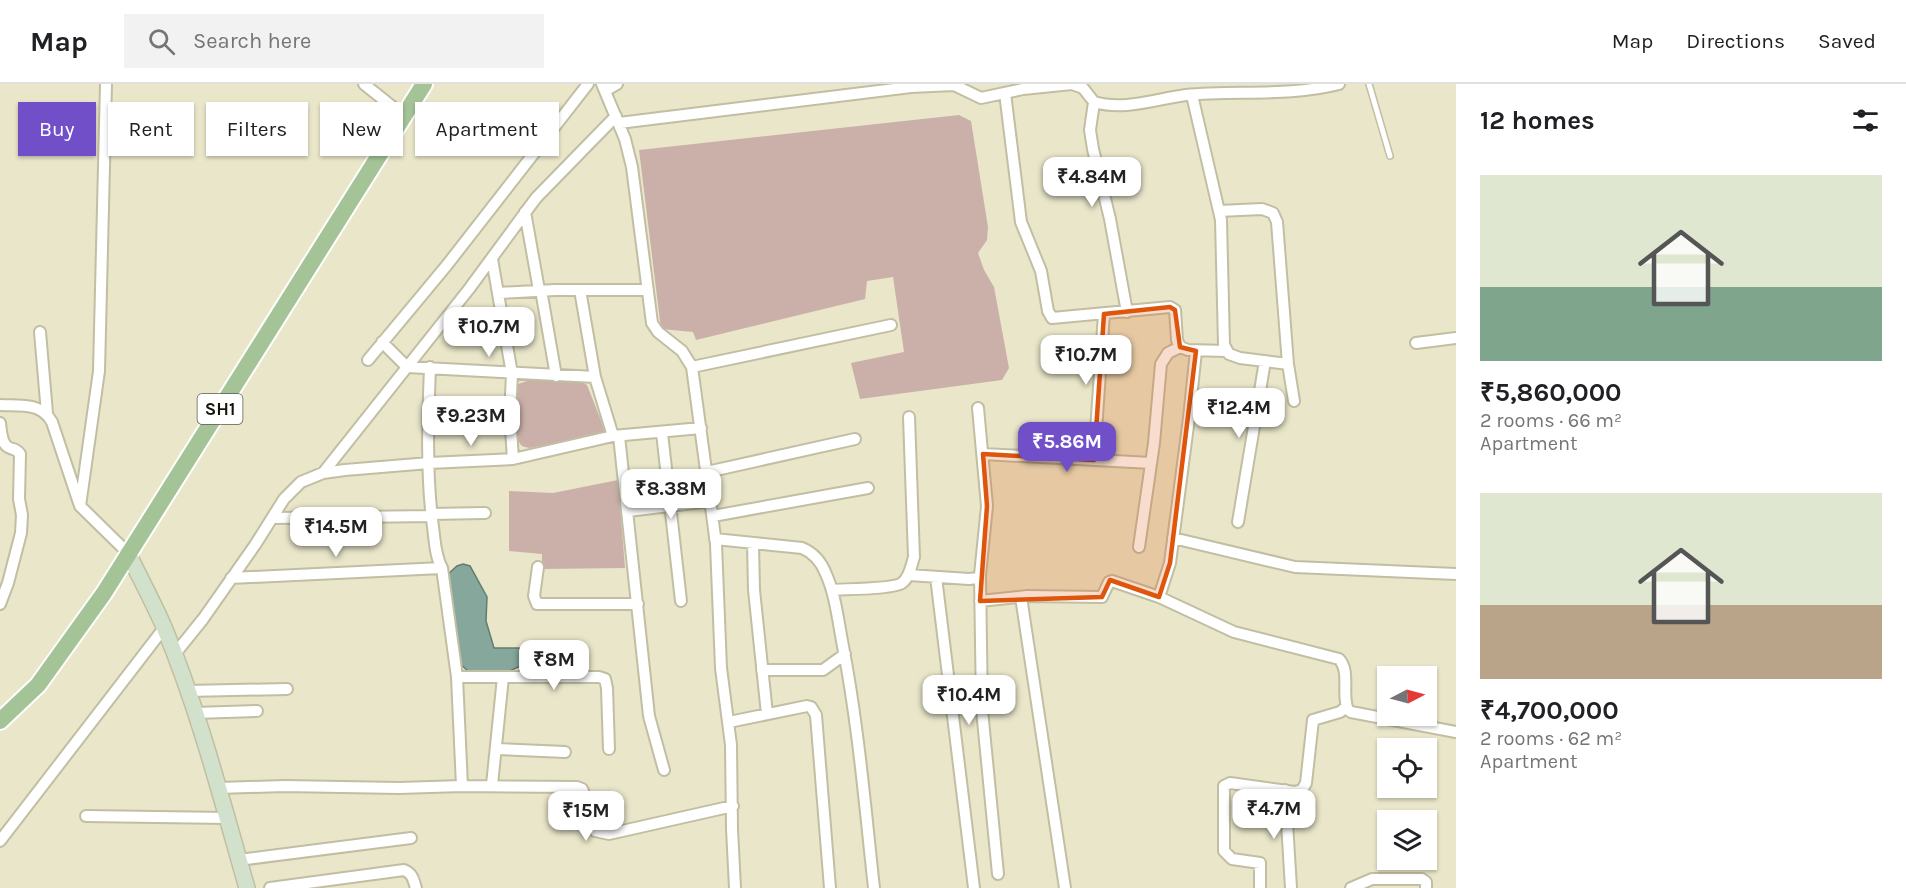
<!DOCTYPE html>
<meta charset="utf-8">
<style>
:root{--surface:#fff;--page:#f2f2f2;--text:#202124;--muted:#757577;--line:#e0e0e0;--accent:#714fc9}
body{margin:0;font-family:Karla,sans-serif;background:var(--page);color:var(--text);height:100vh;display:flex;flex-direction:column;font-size:22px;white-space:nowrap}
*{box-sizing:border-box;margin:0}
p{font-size:20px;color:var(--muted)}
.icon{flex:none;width:33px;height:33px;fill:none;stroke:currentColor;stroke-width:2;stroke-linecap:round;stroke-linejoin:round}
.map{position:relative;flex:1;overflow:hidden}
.side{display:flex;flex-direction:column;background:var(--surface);width:450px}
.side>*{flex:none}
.guide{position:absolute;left:18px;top:18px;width:570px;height:54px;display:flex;gap:12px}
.needle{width:39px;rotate:84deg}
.tools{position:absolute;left:1377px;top:582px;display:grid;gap:12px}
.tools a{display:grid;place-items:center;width:60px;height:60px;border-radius:0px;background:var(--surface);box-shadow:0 2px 4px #0004;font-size:30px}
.price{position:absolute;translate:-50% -51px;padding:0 14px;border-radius:12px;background:#fff;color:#222;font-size:20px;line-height:39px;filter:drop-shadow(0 2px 3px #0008)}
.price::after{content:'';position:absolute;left:50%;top:36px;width:18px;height:14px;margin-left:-9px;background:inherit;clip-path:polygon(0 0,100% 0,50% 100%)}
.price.current{background:var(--accent);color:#fff}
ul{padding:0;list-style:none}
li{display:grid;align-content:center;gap:12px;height:318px;padding:0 24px}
li span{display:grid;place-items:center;height:186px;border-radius:0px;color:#555}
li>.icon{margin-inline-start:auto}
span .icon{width:108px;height:108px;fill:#fffc;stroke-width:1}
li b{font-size:26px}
h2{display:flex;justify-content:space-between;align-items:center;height:72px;padding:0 24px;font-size:26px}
.tag{padding:0 21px;border-radius:0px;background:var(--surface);box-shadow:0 2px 4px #0004;font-size:21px;line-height:54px}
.tag.current{background:var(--accent);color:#fff}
header{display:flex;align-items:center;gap:36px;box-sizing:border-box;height:84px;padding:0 30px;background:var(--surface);border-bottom:2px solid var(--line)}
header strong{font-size:28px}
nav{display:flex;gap:33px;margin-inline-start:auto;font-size:21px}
.search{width:420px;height:54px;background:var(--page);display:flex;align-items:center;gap:15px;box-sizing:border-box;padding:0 21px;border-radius:0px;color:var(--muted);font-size:22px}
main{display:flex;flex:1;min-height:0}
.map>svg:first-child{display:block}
</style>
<header>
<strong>Map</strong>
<div class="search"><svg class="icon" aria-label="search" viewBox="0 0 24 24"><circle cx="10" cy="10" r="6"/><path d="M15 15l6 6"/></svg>Search here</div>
<nav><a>Map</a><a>Directions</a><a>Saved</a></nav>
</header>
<main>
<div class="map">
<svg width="1456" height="804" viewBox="0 0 1456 804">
<rect width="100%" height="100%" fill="#e9e6ca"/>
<!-- green -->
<path fill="#cbb0a9" d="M959,31L971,37L988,143L987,156L978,169L984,186L994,203L1009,284L1002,296L860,315L851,279L904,268L893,193L867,197L865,215L696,256L693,248L661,245L639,66Z
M530,296H578L587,301L606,349L529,364L522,362L518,357V300Z
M618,396L625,484L542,485V470L509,467V407L553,409Z"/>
<!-- water -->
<path fill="#86a89c" stroke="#647c70" stroke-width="1.5" d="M463,480L470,482L487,513L486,537L494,564H519L527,572L523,581L507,588H469L458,578L447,491L457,482Z"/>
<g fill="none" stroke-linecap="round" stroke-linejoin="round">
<!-- lane casing -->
<g stroke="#c1bea3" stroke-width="8">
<path id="lane" d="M1369,0L1390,72"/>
</g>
<!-- street casing -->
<g stroke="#c1bea3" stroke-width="14">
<path id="street" d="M106,0L99,287L80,422L128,469
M364,0L404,32
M602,0L625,55L632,83L652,239L658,248L682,267L692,283L716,460L721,584L731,661L732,745L735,804
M605,7L617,0
M1005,9L1021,138L1041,187L1048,227L1052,234L1170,223L1175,226L1177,256L1180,263L1188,266L1227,267
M1192,11L1221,136L1224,261L1229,270L1240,274L1288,280
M1094,18L1090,46L1093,65L1110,135L1127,228
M619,39L911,3L954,1L981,14L1023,5L1072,0L1083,4L1094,18C1124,27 1155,15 1186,11C1236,6 1289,13 1339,0
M1219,127L1262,125L1273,129L1277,138L1288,280L1294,317
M525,128L539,206
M492,175L512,290L510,331L513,375
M541,206L556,292
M580,206L595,293L613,352
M498,209L555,206H647
M40,248L47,329
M382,258L407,283L595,293
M1416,259L1456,254
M368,276L447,181L588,0
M692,283L891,241
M0,321C21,322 41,318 52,338L79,419
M0,339C1,346 1,359 8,363C13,366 16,364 20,370L19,415L22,431L21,449L8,499L0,520
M662,349L681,517
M619,352L649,632L664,686
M983,370L1151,379
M1094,376L1104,230
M707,388L855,355
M323,389L469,205L536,114L616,32
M628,427L711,417
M431,430L485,429
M713,432L868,404
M272,434L432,432
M1238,438L1265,277
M1173,454L1295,483L1456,490
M715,455L802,464C814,469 821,477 826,490C835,510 838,535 842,557C858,638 865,722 874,804
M753,459L754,506L767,630
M1139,463L1154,359L1161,280L1168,269L1180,263
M538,483L534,512L537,520H638
M909,491L969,495L978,494L980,491L987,422L978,324
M980,491L982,626L998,790
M936,493L974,804
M231,494L442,484
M832,506C845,505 894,505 902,499C910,493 911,482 914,473L909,333
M1021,513L1065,804
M1159,513L1170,479L1189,334L1196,267
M980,517L1027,512L1102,513L1109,498L1112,497L1159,513L1234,548L1339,575C1351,588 1341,611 1348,626L1351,628L1456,648
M174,571L203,535L255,461L284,415L301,398L323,389L345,386L429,379L513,375L613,352L701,344
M762,586H823L845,570
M457,593H599L605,595L607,604L609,665
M187,607L287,605
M195,629L257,627
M729,638L807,622L811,623L816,631L830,804
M496,665L565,668
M492,701L503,593
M462,702L577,703L582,705C589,719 588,734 595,747L609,750L733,722
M219,704L284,702L399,704L462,702L457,593L442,484C435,472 435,457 433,443C426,391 428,336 430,283
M1285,706L1291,804
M86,732L227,734
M0,757L164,544
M239,776L411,754
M270,804L404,786C413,790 413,795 416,804
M1260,804V779L1232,775L1224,767V702L1230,699L1295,708L1302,706L1306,699L1313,636L1340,628L1346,623
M1351,804L1372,795H1422L1426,798V804"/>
</g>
<!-- secondary casing -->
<g stroke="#c1bea3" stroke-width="18">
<path id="secondary" d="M128,469C140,494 153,518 164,543C199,627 222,717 247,804"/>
</g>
<!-- primary casing -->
<g stroke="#fff" stroke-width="20">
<path id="primary" d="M0,637L38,601L104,509L424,0"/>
</g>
<!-- lane -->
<use href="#lane" stroke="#fff" stroke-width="5"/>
<!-- street -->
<use href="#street" stroke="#fff" stroke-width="10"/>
<!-- secondary -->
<use href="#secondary" stroke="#d1e1cb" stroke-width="15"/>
<!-- primary -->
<use href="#primary" stroke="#a4c397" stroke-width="16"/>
</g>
<!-- marked area -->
<path fill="#de560c" fill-opacity="0.2" stroke="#de560c" stroke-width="4.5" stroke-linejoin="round" d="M1170,223L1175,226L1180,263L1196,267L1170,479L1159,513L1110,496L1102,513L980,517L987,422L983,370L1094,376L1104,230Z"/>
<g text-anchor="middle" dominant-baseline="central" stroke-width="5" stroke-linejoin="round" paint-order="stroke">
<!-- shield labels -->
<rect fill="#fff" stroke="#5c5b54" stroke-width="1.5" x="197.5" y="310" width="45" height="30" rx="4.5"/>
<g font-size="18" font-weight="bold" fill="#16150b">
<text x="220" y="325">SH1</text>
</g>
</g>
</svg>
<div class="tools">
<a><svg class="needle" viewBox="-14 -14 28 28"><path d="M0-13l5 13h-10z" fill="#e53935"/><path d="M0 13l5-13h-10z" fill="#757577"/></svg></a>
<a><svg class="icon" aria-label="locate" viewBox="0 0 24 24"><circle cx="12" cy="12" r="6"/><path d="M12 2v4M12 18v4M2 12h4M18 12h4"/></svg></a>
<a><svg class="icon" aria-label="layers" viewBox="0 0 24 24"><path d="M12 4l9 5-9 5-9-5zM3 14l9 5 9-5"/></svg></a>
</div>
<b class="price" style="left:1092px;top:124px">₹4.84M</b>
<b class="price" style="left:489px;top:274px">₹10.7M</b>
<b class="price" style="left:1086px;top:302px">₹10.7M</b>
<b class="price" style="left:1239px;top:355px">₹12.4M</b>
<b class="price" style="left:471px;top:363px">₹9.23M</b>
<b class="price current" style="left:1067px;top:389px">₹5.86M</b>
<b class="price" style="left:671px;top:436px">₹8.38M</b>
<b class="price" style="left:336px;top:474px">₹14.5M</b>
<b class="price" style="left:554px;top:607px">₹8M</b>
<b class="price" style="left:969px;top:642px">₹10.4M</b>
<b class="price" style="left:1274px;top:756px">₹4.7M</b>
<b class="price" style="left:586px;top:758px">₹15M</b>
<div class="guide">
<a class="tag current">Buy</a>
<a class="tag">Rent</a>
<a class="tag">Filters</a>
<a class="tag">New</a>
<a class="tag">Apartment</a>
</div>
</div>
<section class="side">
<h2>12 homes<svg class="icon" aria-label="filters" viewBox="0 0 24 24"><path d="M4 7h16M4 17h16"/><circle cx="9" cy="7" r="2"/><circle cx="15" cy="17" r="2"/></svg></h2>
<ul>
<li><span style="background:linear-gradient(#dfe7d0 60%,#7fa58c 0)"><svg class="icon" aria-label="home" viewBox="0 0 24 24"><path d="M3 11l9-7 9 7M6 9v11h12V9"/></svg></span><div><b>₹5,860,000</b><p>2 rooms · 66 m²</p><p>Apartment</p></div></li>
<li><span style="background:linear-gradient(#dfe7d0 60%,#b9a48a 0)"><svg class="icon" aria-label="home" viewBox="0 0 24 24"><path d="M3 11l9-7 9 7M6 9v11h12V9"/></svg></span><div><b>₹4,700,000</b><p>2 rooms · 62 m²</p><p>Apartment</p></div></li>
</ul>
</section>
</main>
